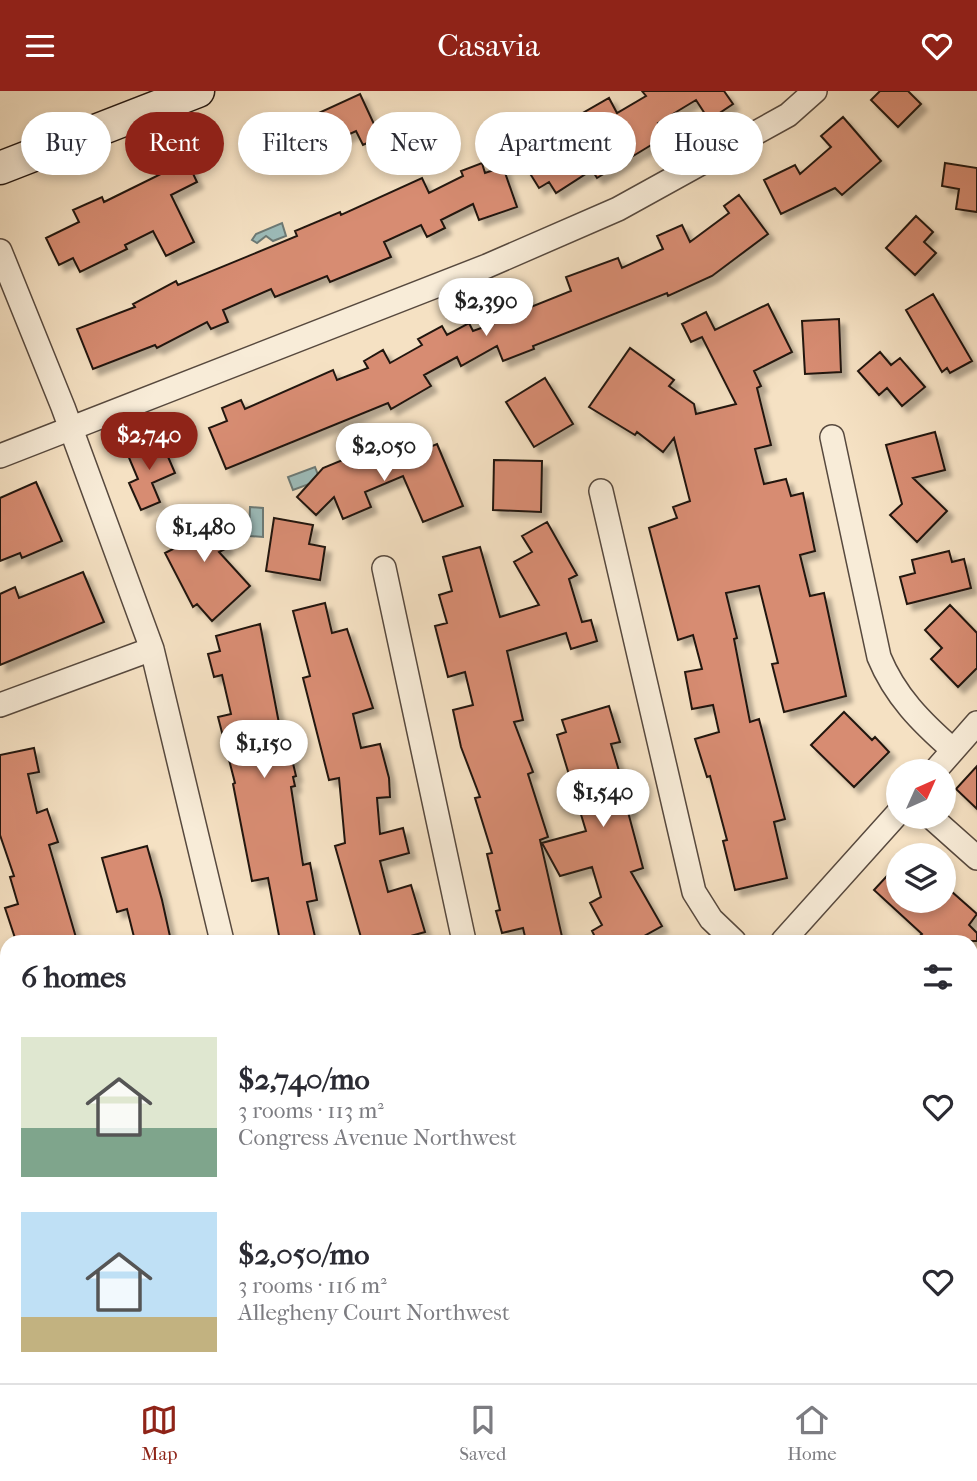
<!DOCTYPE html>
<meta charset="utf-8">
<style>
:root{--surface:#fff;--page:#f2f2f3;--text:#2b2b33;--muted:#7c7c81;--line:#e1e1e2;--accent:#8f2418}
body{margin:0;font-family:"IM FELL French Canon",serif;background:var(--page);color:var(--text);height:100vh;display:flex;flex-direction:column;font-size:26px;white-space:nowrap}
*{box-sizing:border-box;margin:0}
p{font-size:23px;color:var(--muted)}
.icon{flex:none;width:38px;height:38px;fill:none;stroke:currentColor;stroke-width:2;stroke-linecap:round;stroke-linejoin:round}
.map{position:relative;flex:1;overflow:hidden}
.panel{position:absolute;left:0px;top:844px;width:978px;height:450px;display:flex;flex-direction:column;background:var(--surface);border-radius:21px 21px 0 0;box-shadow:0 4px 10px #0003}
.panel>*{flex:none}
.top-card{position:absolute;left:21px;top:21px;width:936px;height:63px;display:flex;gap:14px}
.needle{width:46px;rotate:45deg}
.tools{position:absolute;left:886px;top:668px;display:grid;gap:14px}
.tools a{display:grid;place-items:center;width:70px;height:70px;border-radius:50%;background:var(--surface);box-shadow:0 4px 10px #0003;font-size:35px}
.price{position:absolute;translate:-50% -60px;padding:0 16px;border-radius:24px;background:#fff;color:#222;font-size:23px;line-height:46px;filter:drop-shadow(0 2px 4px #0008)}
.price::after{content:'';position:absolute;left:50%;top:42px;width:21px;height:16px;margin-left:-10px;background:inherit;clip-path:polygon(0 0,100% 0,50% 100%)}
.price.active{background:var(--accent);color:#fff}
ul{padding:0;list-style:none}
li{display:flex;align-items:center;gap:21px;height:175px;padding:0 21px}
li span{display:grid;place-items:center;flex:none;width:196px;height:140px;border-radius:0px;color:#555}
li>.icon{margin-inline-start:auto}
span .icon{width:84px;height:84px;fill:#fffc;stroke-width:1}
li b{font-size:30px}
h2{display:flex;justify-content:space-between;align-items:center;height:84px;padding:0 21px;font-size:30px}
.pill{padding:0 24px;border-radius:32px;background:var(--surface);box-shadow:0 4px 10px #0003;font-size:24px;line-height:63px}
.pill.active{background:var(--accent);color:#fff}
header{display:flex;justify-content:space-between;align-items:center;height:91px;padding:0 21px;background:var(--accent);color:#fff;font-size:32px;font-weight:600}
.dock{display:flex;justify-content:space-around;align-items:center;height:98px;border-top:2px solid var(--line);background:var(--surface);font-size:19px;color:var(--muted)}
.dock a{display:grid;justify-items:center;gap:4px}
.dock .active{color:var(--accent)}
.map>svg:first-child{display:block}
</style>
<header><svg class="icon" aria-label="menu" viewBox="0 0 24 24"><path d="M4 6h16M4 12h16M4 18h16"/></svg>Casavia<svg class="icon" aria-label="heart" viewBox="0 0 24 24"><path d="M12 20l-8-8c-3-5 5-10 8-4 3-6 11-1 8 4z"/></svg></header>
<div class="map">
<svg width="977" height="1292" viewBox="0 0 977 1292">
<defs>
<filter id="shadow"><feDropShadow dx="6" dy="6" stdDeviation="2" flood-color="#0004"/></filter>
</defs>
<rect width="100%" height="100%" fill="#f5e1c3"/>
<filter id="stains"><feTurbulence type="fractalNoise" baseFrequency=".00286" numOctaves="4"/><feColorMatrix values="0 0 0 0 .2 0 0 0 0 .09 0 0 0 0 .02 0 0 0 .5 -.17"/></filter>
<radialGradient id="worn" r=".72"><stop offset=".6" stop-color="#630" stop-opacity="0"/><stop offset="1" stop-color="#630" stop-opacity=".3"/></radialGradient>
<!-- water -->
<path fill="#9dbcba" stroke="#6c7a76" stroke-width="2" d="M282,132L286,145L273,150L266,145L257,152L252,149L256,143Z
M315,376L320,389L293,399L288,386Z
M250,416L263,417V446L249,445Z"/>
<!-- building -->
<path fill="#d78c72" stroke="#221611" stroke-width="2" filter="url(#shadow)" d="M642,0H724L733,13L709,29L696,9L658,32L666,45L597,87L592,79L556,102L549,91L539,97L513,55L542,37L546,43L609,7L617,22L646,5Z
M880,0H908L921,13L898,36L871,9Z
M360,3L380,46L363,54L356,40L300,66L286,37Z
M843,26L881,70L842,104L835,97L781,123L764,89L795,74L800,83L831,56L821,45Z
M187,70L197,91L171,104L194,151L166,165L153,140L125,154L127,158L80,181L73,167L59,174L46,147L79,131L73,119L102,106L104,111Z
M482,72L485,82L503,76L517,116L479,129L473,113L441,129L445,137L427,146L421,134L384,151L391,166L374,173L330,191L327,185L275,206L271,198L223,219L228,231L211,238L207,231L157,257L155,254L93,278L77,238L135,216L133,213L176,190L178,194L297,145L295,140L340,121L341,124L422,87L429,102L463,85L461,80Z
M945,72L977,77V121L956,118L959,98L942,95Z
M739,104L768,143L712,185L668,205L667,202L533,255L534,258L503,270L497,255L461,275L457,266L424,284L431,295L391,318L388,312L226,378L209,337L227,330L222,317L241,309L245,318L333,279L337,289L368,277L364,270L383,259L390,272L422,254L418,248L442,235L447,244L469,232L473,240L514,225L508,208L525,202L531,216L571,200L566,186L618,167L622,177L663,158L657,145L682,134L690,151L729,122L724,115Z
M916,125L933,141L924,151L936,162L915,184L886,157Z
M933,203L972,270L950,282L947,277L942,281L906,219Z
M768,213L792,261L754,280L761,295L757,297L771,354L755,358L764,393L786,388L791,405L803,402L815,460L800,464L810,505L824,502L846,605L784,621L772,573L778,572L759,495L726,502L737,547L734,548L750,631L759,628L785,728L774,731L787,787L735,799L723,750L727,749L710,685L707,686L695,648L719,641L713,614L692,618L685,581L702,578L693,544L678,549L649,437L677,427L673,416L690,410L674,347L663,361L637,341L635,344L589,316L630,257L674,289L669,295L694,313L696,323L736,313L702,246L691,251L682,233L706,221L715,239Z
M839,228L841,281L805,283L802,230Z
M880,261L891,274L900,267L925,296L902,315L887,297L879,304L858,280Z
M545,287L573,333L534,356L506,311Z
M935,341L945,379L913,387L947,420L917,451L890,424L902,413L886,354Z
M160,347L175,382L152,392L160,411L141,419L129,392L138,388L127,362Z
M437,353L463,415L423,431L403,385L365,401L371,416L343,428L334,406L316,424L297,406L323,377L379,354L387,374Z
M494,369L542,370L541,421L493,419Z
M36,391L62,450L22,467L20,462L0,470V407Z
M206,415L227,457L219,461L250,495L212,530L197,513L193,516L165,462L181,454L170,433Z
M274,427L313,434L309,453L325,456L320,489L266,480Z
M547,431L577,484L569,488L582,531L591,529L597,550L571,558L566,542L507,560L523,629L514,631L533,681L528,683L548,746L540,749L563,850H526L523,837L502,842L496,820L500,819L487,763L492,762L475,707L480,706L461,656L453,619L473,614L465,581L448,586L435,535L447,532L439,504L452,500L443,466L480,456L500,526L539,514L514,471L532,461L522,445Z
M949,460L952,471L964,468L971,497L907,513L900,486L915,482L912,469Z
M83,481L104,531L0,574V503L15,496L19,507Z
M325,512L332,542L347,538L373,617L353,623L361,657L380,653L389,687L390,706L377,707L380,743L403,737L409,762L380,770L388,801L411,794L425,841L393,850H362L335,755L345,752L339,687L329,689L303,587L310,585L293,520Z
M950,514L977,542V577L958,596L931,568L942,557L925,539Z
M260,533L282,648L287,647L296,685L293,686L295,695L291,696L303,774L310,772L317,809L307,811L316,850H280L268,787L252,790L233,693L235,692L218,626L231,623L222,584L214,586L208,563L220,560L216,545Z
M609,615L620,651L611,653L631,720L628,721L643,777L631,781L662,835L635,850H597L592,840L602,834L590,812L601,806L592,776L560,785L542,752L586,740L557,644L566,641L562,629Z
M844,621L872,649L875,646L889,661L854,696L811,654Z
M34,657L39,681L28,683L37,722L47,718L58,751L49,754L77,850H16L5,817L18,813L10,786L14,785L0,744V664Z
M977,675V718L956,698Z
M147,755L162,809L171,850H135L127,818L117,821L102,767Z
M898,773V810H943V793L977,823L969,834L977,842V850H914L922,843L874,799Z"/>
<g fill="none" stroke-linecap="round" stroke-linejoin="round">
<!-- minor casing -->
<g stroke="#57493e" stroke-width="26">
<path id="minor" d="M0,160L63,316L152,558L222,850
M832,346L879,566C895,605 921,631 953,659
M0,365L487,175L618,118L788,24L815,0
M601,400L694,801L711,828L734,850
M384,477L464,850
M0,614L152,558
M934,681L977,632
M931,726L977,767
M783,850L898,722
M0,962L7,995
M971,1075L977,1080
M0,1262L7,1260
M377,1286L381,1292
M861,1286L867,1292
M579,1292L580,1286"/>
</g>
<!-- secondary casing -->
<g stroke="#221611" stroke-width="35">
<path id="secondary" d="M0,77L198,0"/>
</g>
<!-- minor -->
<use href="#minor" stroke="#f8ecd8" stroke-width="23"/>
<!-- secondary -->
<use href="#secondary" stroke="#f8ecd8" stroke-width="32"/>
</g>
<rect width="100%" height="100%" filter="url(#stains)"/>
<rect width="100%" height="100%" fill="url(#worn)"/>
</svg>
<div class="tools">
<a><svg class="needle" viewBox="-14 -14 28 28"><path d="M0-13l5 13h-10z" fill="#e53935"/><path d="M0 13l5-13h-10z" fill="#7c7c81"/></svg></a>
<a><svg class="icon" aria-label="layers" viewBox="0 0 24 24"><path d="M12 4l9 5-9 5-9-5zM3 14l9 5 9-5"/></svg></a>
</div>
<b class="price" style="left:486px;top:247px">$2,390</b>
<b class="price active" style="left:149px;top:381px">$2,740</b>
<b class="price" style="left:384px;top:392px">$2,050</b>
<b class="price" style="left:204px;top:473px">$1,480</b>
<b class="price" style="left:264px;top:689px">$1,150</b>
<b class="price" style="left:603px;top:738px">$1,540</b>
<div class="top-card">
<a class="pill">Buy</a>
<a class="pill active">Rent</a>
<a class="pill">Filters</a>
<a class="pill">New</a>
<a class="pill">Apartment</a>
<a class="pill">House</a>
</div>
<section class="panel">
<h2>6 homes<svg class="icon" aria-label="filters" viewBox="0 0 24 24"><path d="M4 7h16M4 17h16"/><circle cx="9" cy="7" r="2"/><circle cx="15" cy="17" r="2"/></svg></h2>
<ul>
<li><span style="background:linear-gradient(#dfe7d0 65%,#7fa58c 0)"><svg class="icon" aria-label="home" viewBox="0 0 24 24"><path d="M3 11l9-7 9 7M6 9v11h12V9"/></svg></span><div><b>$2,740/mo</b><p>3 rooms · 113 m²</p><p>Congress Avenue Northwest</p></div><svg class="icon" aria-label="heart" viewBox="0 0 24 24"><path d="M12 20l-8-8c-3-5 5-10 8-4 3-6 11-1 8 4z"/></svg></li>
<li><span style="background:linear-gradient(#bfe0f5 75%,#c2b280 0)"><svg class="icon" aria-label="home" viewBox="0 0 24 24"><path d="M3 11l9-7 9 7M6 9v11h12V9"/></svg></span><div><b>$2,050/mo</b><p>3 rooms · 116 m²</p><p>Allegheny Court Northwest</p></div><svg class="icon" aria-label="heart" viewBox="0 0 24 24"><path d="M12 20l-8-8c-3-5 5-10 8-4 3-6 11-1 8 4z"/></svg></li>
</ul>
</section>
</div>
<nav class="dock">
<a class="active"><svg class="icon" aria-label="map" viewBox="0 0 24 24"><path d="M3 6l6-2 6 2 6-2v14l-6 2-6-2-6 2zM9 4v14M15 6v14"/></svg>Map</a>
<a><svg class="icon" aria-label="saved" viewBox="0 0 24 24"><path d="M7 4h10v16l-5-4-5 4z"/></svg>Saved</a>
<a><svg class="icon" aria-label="home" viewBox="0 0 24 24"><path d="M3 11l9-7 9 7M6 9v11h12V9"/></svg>Home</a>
</nav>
